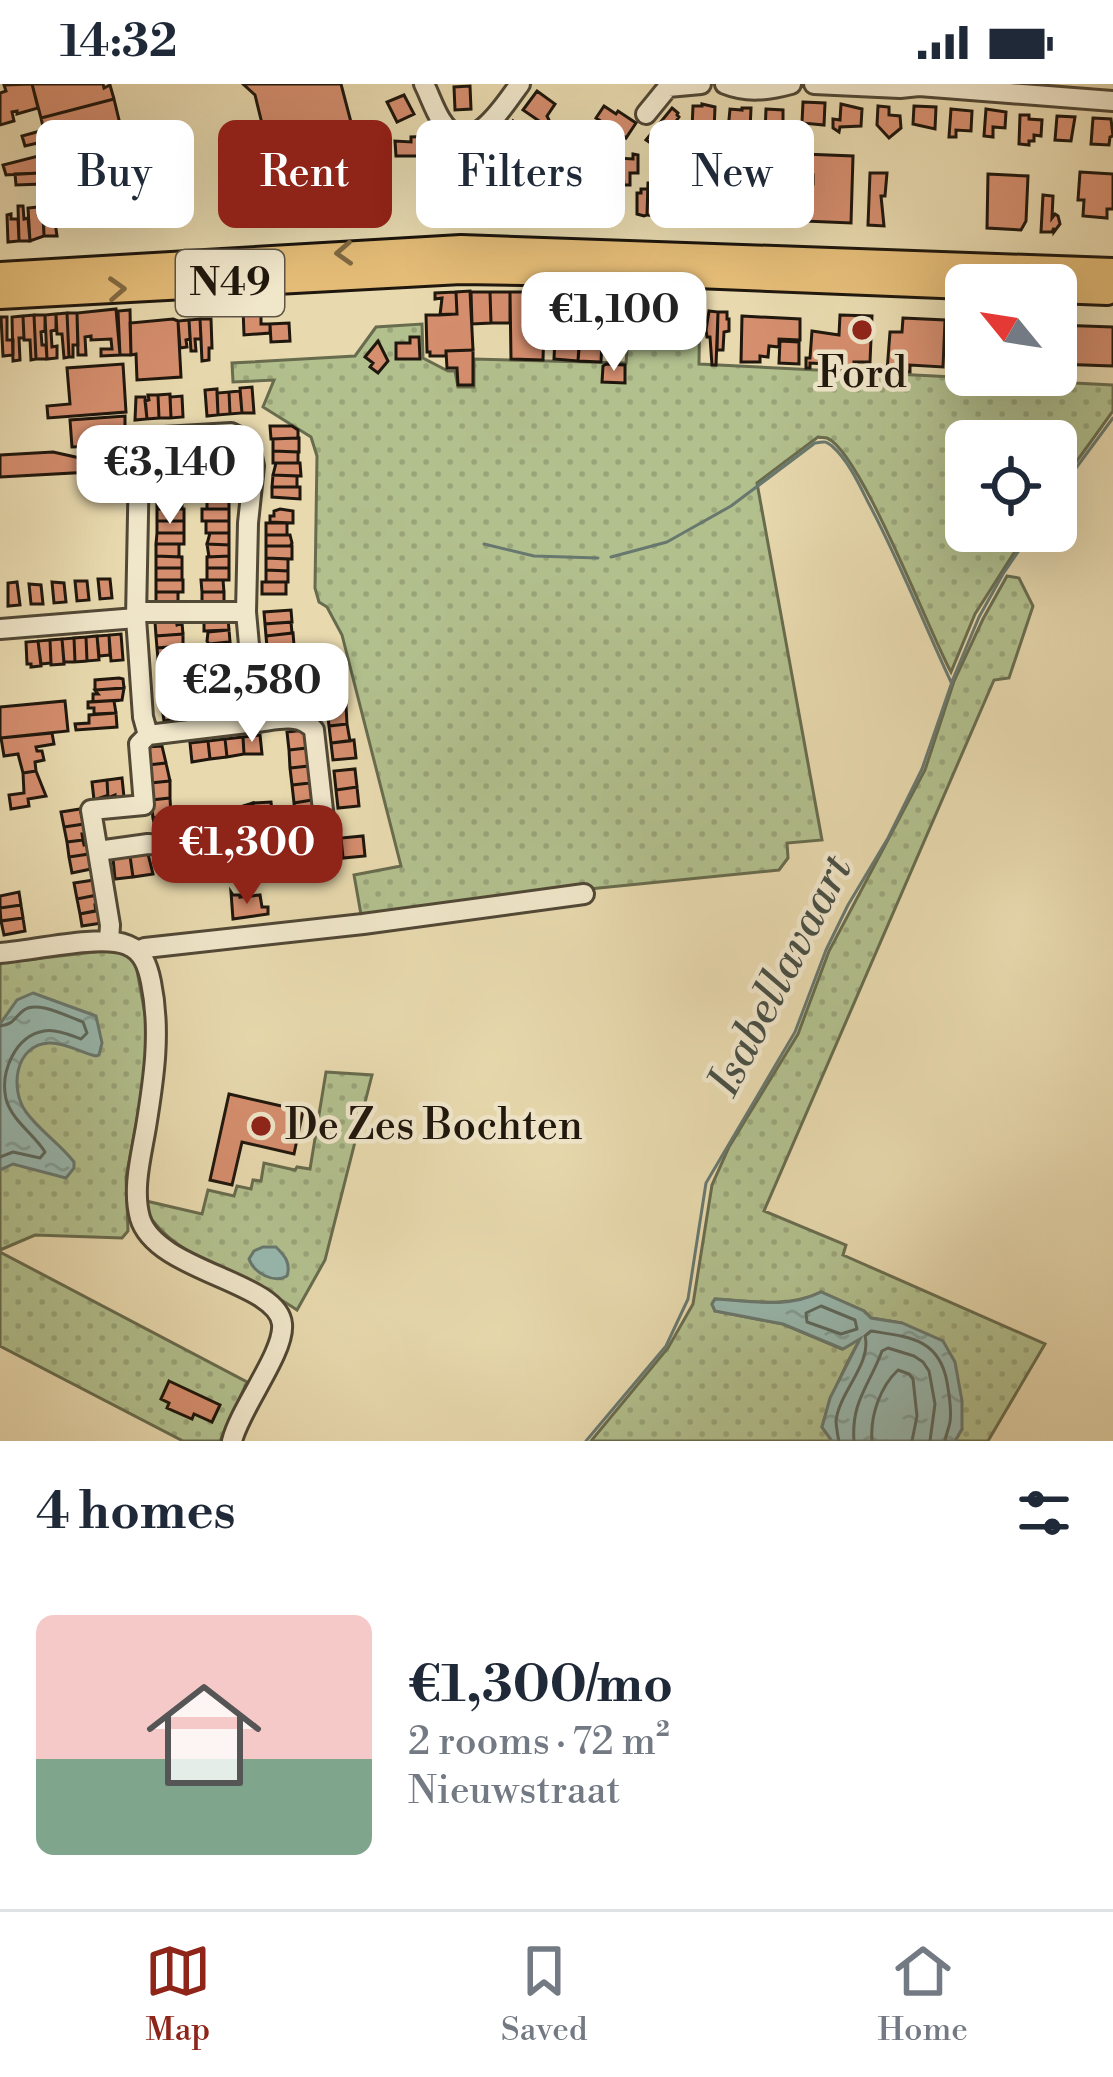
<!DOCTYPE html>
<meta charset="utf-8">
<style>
:root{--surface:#fff;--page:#f2f2f3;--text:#1f2937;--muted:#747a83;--line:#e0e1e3;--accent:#8f2418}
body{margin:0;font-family:"Libre Bodoni",serif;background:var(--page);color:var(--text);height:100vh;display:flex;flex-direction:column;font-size:45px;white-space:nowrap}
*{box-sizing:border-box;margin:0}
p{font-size:39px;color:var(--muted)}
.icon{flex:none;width:66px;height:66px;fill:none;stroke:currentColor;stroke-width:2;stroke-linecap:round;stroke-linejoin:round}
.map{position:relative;height:1357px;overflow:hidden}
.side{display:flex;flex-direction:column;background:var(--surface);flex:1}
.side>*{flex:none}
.guide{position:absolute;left:36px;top:36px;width:1041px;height:108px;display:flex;gap:24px}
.needle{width:78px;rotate:300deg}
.controls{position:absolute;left:945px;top:180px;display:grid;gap:24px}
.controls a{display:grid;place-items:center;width:132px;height:132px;border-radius:18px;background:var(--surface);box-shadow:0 12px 48px #0002;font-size:60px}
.price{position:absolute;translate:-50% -102px;padding:0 27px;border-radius:24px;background:#fff;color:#222;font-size:39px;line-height:78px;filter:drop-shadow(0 3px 6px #0008)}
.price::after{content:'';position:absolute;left:50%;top:72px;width:36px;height:27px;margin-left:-18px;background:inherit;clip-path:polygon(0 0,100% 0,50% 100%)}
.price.on{background:var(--accent);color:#fff}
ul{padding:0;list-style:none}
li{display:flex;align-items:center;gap:36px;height:300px;padding:0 36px}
li span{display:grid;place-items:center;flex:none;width:336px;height:240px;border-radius:18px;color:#555}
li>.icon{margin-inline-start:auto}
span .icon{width:144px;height:144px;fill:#fffc;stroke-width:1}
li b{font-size:51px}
h2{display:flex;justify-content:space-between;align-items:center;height:144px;padding:0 36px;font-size:51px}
.pill{padding:0 42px;border-radius:18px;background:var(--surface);box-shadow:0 12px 48px #0002;font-size:42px;line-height:108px}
.pill.on{background:var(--accent);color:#fff}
.status{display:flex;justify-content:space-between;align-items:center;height:84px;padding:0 60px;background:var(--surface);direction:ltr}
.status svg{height:33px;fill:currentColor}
.tab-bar{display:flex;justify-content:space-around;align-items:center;height:168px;border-top:3px solid var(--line);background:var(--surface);font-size:33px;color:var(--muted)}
.tab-bar a{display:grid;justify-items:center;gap:6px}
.tab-bar .on{color:var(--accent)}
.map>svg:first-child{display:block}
</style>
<div class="status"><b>14:32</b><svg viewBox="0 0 49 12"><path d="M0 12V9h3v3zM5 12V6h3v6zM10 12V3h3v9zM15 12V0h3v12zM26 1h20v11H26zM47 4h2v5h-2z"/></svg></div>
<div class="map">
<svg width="1113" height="1357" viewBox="0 0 1113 1357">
<defs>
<pattern id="grass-dots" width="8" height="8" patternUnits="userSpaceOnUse" patternTransform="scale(3)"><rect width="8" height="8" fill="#b2c08e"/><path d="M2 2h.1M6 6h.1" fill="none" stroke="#99a479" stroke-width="1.8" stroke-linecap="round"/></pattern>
<pattern id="water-ripples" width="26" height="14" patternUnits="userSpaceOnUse" patternTransform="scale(3)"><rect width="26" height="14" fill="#98b9b0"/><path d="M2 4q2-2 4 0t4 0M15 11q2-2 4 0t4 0" fill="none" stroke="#839e96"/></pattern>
</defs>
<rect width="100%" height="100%" fill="#e8d9ae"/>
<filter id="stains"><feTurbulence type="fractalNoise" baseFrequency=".00167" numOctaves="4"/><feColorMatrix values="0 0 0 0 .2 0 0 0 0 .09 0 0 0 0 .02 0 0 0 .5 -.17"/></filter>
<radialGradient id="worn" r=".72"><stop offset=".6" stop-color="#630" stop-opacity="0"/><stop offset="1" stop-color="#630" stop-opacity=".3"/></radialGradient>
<!-- grass -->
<path fill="url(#grass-dots)" stroke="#686c4e" stroke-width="3" d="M687,207H700L699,280L1113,301V327L1056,406V357H966V447H1028L975,530L951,588C929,548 861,368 827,354C824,353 821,354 818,353L757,399L822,756L787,759L788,774L779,786L589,805L362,836L354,791L401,782L342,551L327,523L319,518L315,504L317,372L311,353L263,323L274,296L233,298L232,279L355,272L376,243L422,240L423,274L448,287H455L458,303H474V275L626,279L629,241L684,243Z
M1007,492L1019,494L1033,522L1009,594L994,596L764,1127L846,1161L843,1171L1045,1260L988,1357H955L962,1345L902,1239L871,1234L864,1227L821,1208C787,1224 752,1217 715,1215L712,1220L715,1227L783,1240L842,1265L862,1252C845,1281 831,1311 822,1343L832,1357H591L668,1264L693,1220L712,1101L729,1063L798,950L829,867L925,686L954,597L983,535Z
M103,867H118L129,872L136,881L147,941L149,973L126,1093L128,1147L122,1154L35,1151L0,1166V879Z
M326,988L372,991L325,1176L297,1226C255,1196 182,1176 153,1137L147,1139L146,1117L202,1130L208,1106L234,1112L237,1102L251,1105L253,1096L261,1097L264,1079L295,1086L297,1083L310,1085Z
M0,1168L247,1298L220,1357H183L0,1262Z"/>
<!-- water -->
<path fill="url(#water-ripples)" stroke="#68786f" stroke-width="3" d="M33,909L96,932L102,959L99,971L96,972C82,969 64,958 49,959C14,961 10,1006 26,1028C40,1047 60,1060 74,1078V1084L66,1094L13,1080L0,1086V940L17,916Z
M263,1163H276C285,1172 291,1179 287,1192C274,1200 254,1189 249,1175L254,1167Z
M821,1208L864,1227L871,1234L902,1239L943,1257L955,1278L962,1317V1345L955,1357H832L822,1343L830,1314L860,1255L843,1265L783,1240L715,1227L712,1220L715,1215C751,1217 788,1225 821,1208Z"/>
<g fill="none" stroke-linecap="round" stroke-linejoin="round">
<!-- shore -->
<path stroke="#5c685e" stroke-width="3" d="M0,942C15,940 13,934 24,926C37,916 68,933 83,938L87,949L81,955C70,951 56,945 44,947C15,952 0,988 6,1015C12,1037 34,1050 45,1068L40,1074L13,1068L0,1073
M821,1222L855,1236L857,1245L841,1250L807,1238L806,1229Z
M839,1357C838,1354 836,1340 836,1337C839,1308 872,1280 865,1252L871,1247C908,1253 939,1254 947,1298C949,1310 952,1325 950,1338C949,1344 946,1350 945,1357
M854,1357C851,1318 869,1302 882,1267L888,1264L914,1272L923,1278L929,1287L935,1320L930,1357
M872,1357C870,1332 880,1303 898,1286L909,1290L913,1295L917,1332L912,1357"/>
<!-- stream -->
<path stroke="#68786f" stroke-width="3" d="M1056,411L1113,334
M484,460L534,472L598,474
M611,473L667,458L731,422L815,359C825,358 824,356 832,362C848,376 859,400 868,418C899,476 923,538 951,598
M586,1357L666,1262L688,1215L706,1099L795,948L826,866L848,821L888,754L922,685L953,595L979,533L1003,490L1032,447"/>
</g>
<!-- building -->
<path fill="#d58e6e" stroke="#1f170d" stroke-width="3" d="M32,0H103L104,4L110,1L114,15L41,34Z
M32,0L38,24L17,30V27L12,28L14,37L0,41V9L6,7L4,1Z
M243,0H341L363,84L322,94L317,76L280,86L277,66L269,68L255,11Z
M470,2L471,25L455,26L454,3Z
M537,7L555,20L547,32L549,36L545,41L523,26Z
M404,11L414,30L397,38L387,18Z
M114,15L124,57L51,77L41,34Z
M803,18L825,19L824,41L802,39Z
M702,20L715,23L714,47L703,46L697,50L692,45L693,22H702Z
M841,20L862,25L861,42L840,43L839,48L833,44V35L840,36Z
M604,22L616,30L618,27L636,39L626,54L614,45L612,48L606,45L608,42L596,34Z
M878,22L889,23V31L900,32L901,44L889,54L877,41Z
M914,22L936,23L935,45L913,40Z
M672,24L678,29L677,31L679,33L674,40L678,44L669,56L666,53L658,64L646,56Z
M742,24H751L750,46H728L730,25L742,26Z
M766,25L783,26V39L786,41L784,51L765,50Z
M951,25L972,27L971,47L956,46V53H949Z
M986,25L1006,28L1005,44L993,43V53L984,52Z
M1020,31H1029V35L1042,36L1041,52L1034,51V57H1029V61L1019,60Z
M1057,32L1075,33L1071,57L1055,56Z
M1093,34L1111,35L1113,52L1110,53L1109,61L1091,60Z
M513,37L527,48L515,64L501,53Z
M44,46L46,57L25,62L22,52Z
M582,47L592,54L575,77L566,70Z
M435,52L436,72H396L395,57L411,58V53Z
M124,57L137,103L75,119L68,97L57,100L51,77Z
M492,64L507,76L493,93L478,82Z
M50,69L54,88L6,91L3,81Z
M633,70L638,71V89H630V101H624L623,89L609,90V80H617V74L633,75Z
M803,70L853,72L851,139L759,135L760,111L797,112L798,99L813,100V91H802Z
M720,81H724L725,104H730L729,132H721Z
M702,82H709V99H720L721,132L711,131L707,99H702Z
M455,87L473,101L460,120L455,117V112L449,114L443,125L419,126L423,107L437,93Z
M1080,88L1113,90V125H1107V134L1083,132L1084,116H1078Z
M41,89L42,100L16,101L15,90Z
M870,89H887L885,112H881L884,142L868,141Z
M988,90L1028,92L1026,137L1021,146L987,144Z
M672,93H681V101L695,100L694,131H681L680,116L672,117Z
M648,99H652V105H657L659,109L656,132L647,131Z
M137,103L138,110L143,108L147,120L84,138L82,131L79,132L75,119Z
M599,103H607V129L603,130H596Z
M641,105H648L647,131L644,132L637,130V109H641Z
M608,109H620L619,130L607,129Z
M1043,111L1053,112L1052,134L1055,130L1058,132L1060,140L1054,148V144L1052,148H1041Z
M561,117H582L583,139L564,138Z
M529,118L544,120L545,139L519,136V127H528Z
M18,122H23L24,135L28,134L30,157H19Z
M38,123V131L43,133L44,152L30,157L28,124Z
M53,124L57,152H44L43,125Z
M11,130V135H18L19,157L8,158L7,131Z
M470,207L473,266L446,267V272H430V268H427L426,231L457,230L456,208Z
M456,208L457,230L440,231L442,214L435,215V209Z
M471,208H490L491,239L472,240Z
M490,208H510V239H491Z
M510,208H545L543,276L511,275Z
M545,208L556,209L555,237H550V243H544Z
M582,210L604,211L601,278L578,277Z
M604,211H619L617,257H602Z
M619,211L629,212L628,243L623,242L622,258L617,257Z
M640,220L683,221L681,241H671V237H663V228L668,227L654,226L653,241H641Z
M261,223V240H270V249L244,251L243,224Z
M116,225L120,271L101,272V265H112L111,255L91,256V252L85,253L86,271H78L77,229Z
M130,226L131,271H120L118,227Z
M709,227L718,228L716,281H712L710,253H707L706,246Z
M718,228H727V235H729V247L724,248L723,266H717Z
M67,229L69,273L64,274L62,250H57L56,230Z
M67,229H77L78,261H73V273H69Z
M56,230V246L51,247L52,263L57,262V274L47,275L45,231Z
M34,231L36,275L31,276L30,256H24L23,232Z
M34,231H45V247L41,248L42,261H46L47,275H36Z
M840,231L872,232L870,278H854V286L826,284L827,280L810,279V284H806V274H810L812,247L839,251Z
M23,232L24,254H19L20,276L13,277L12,233Z
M742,232L800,235V256L779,255V263L769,262L768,273L760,272V278H741Z
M1,233H7V256H13V271L3,272Z
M903,234L945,236L943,283L910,281V288L887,287L890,248H902Z
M173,235L178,237L181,293L137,296L136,270L131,271L130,239Z
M200,235L201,255H195L196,267H191L189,236Z
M200,235H211L212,264H209V276L202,277Z
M189,236L190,255L186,256L187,263L180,264L178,237Z
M289,239L290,257L271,258L270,240Z
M1056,241L1113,243V282L1056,280Z
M410,253H419L420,275H396V259H410Z
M555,253L580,254L578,277L554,275Z
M378,257L388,277L378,289L370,283L373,279L365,273Z
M780,257L799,258V280L779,279Z
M473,266V301H458L457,284H447L446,267Z
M123,280L126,328L48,334L47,322L70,320L67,284Z
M606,280L625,281V299L602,298L603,282Z
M252,303L254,329H242L240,304Z
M217,305L218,331L207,332L205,306Z
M240,307L242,329L230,330L229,308Z
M229,308L230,330L218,331L217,309Z
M170,310L171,334H159L158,311Z
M148,311H158L159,334L147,335L145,317L149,316Z
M182,312L183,333L171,334L170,313Z
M136,313H145L147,335L135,336Z
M125,332V370L99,372L98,362L72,363L70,336Z
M270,342H292L298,346V354L271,355Z
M299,354V368L273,367V355H271Z
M225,367L236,368L238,392L227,393Z
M225,367L227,393L214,394V368Z
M273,367L298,368V379H273Z
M53,368L89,376L90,388L0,393V371Z
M214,368V394L203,396L202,369Z
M190,369H202L203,396L191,394Z
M273,379H300L301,392L273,391L276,379Z
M273,391L297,392V403H272Z
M170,398L181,401L180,413H157L159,400Z
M272,403H300V415L272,413Z
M207,411L229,413V425H207Z
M157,413H182V425H157Z
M157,425H184V437H157Z
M202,425H229V437H202Z
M280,425L293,427V439L270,438V432H274V427Z
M157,437H184V449H157Z
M206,437H229V449H206Z
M266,439H287V451H266Z
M157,449H184V460H156Z
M210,449H229V461L207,460Z
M266,451H290L292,459L290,462H266Z
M156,460H179V473L156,472Z
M207,460L229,461V472L209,473Z
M266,462H292V475L266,474Z
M156,472L182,473V484H156Z
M229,472V484H207V473Z
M266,474L288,475V487L266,486Z
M156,484H182V496H156Z
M207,484H229V496H207Z
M266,486L288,487V498H266Z
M98,495H110L112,514L100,515Z
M156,496H183V508H156Z
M201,496H229H223L224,508H202Z
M75,497H87L89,516L77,517Z
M17,498L20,521L8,522V499Z
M52,498L64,499L66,518L54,519Z
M262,498H286V510H262Z
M29,500L41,501L43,520H31Z
M156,508H178V520H156Z
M202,508H224V520H202Z
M291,526L292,538L265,540L264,528Z
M228,534L229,546L204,547V537Z
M176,537L177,541L182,539L183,550L156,552L155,538Z
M291,538L292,549L266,552L265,540Z
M229,546L230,558L209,560L207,557L208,548Z
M293,549L294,561L267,563L266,552Z
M121,550L123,576L111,577L109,551Z
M183,550V562L157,564L156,552Z
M109,551L110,571L99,572L97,552Z
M97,552L99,576L87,577L86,553Z
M86,553L87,577L75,578L74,554Z
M74,554L75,578H64L62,555Z
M62,555L64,580L51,581L50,556Z
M50,556L51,579L41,580L38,557Z
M38,557L41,582L31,583V580H27L26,558Z
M230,558L231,570L208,572V560Z
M183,562L184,574L158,575L157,564Z
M290,562L291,574L268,575L267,563Z
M231,570L232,582L209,583L208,572Z
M179,574L180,586L159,587L158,575Z
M289,574L290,585L269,587L268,575Z
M232,582V593L210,595L209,583Z
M184,585L185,597L160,599L159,587Z
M291,585L297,591H300V596L274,598L273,587H269Z
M232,593L234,605L209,606V595Z
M119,594L123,595L124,604L95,606V596Z
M300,596L301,608L280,610L279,598H274Z
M124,604L122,616L93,618V610H98L95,606Z
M234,605V617L212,619L211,607Z
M183,610L184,617H180V622L162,623L161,611Z
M122,616L114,617L116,629L94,630V624H88V618Z
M65,617L68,647L0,654V623Z
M234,617L235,630L208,632L207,619Z
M189,621L190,633L164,637L162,623Z
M346,622L347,640L329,642L327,624Z
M116,629L117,643L76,646L75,640L89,639V631Z
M347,640L350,657L331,659L329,642Z
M305,646L307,664L289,666L287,648Z
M52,649L54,660L36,663L37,667H42L44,676L35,678L36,687L23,689L18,670L4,672L1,654Z
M260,651L262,670H244L243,653Z
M243,653L244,670L227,673L225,655Z
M225,655L227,673L210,675L208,657Z
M354,656L356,674L333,676L331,659Z
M208,657L210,675L192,678L190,659Z
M162,662L166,679L148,681L146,663Z
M307,664L309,682L290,684L289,666Z
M166,679L170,697L150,699L148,681Z
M309,682L310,699L292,701L290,684Z
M355,685L357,703L336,706L334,687Z
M36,687L46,712L28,715L29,722L11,725L9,711L24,709L23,689Z
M122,694L124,713H115V711L108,714L107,696Z
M107,696L108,714L106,712L94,716L92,698Z
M170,697V714L151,716L150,699Z
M310,699L312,716L294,719L292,701Z
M357,703L359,722L338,724L336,706Z
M170,714L171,732L153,734L151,716Z
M312,716L314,736L304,738V735L296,736L294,719Z
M271,718L273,736L255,738L253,719Z
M253,719L255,738H234L233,725Z
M222,723L223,726L233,725L234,738L214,743L212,724Z
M212,724L214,743L196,744L194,726Z
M80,725L84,740L64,743L61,728Z
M171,732L173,750L157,752L153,734Z
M84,740L85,750H82L83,756L67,758L64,743Z
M363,752L365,772L343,774L341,754Z
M83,756L84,761L88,760L89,770L69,773L67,758Z
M302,759L304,777L287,779L285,761Z
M285,761L287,779L269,780L267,763Z
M203,764H220L222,782H205Z
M203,764L205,782L187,785L185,766Z
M256,764L258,782L240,784L238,766Z
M185,766L187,785L169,787L167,768Z
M238,766L240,784L223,786L221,768Z
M89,770L91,785L72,789L69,773Z
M148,770L153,790L133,793L130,772Z
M130,772L133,793L115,795L113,774Z
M94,796L97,811L77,815L74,799Z
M19,808L21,821L0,824V812Z
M231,808L233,811H240V813L260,811L262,823H268V830L233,835Z
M97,811L98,821H95L96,827L80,830L77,815Z
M21,821L23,834L1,837L0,824Z
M99,826L102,839L82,842L80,830Z
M23,834L25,847L4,851L1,837Z
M229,1010L303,1027L294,1070L242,1058L232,1101L210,1096Z
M169,1297L220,1321L212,1338L194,1330L192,1335L167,1324L169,1319L161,1315Z"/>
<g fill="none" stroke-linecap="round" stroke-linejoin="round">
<!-- minor casing -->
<g stroke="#514835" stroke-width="24">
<path id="minor" d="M424,0C430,12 434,25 441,36C469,81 504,21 520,0
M725,0C747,9 769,6 791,0
M814,0L900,4L919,2L1113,17
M646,30L668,3L701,0
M136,528H246
M136,534L143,633L148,651
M0,545L136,534L139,379L147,361L164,353L231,349L245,356L250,363L254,382L248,439L246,528L256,638L148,651L139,660L144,721L91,726L110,841L109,857
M98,767L148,760L162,761L210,756L230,759L307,751L319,746L324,735L314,646C300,628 276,636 256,638
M137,867L145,864L363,840L584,810
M0,869C31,867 100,850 127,861C143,867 148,883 151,898C161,947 154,994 146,1043C141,1073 132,1105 140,1134C156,1188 278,1197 282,1240C285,1268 240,1324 232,1357"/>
</g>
<!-- major casing -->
<g stroke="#1f170d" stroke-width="30">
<path id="major" d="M0,191L461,164L1113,187
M1056,206L1107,208L1113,205
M0,212L461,187L696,191L966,202"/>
</g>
<!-- minor -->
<use href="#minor" stroke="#f0e6ca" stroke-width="18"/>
<!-- major -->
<use href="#major" stroke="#e4bc77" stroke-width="24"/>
</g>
<!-- one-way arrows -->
<defs><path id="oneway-chevron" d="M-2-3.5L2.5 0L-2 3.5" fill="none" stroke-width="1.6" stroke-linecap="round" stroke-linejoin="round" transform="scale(3)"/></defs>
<g stroke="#826a42">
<use href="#oneway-chevron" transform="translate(344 169) rotate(177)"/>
<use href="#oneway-chevron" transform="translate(117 205) rotate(-3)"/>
</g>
<!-- markers -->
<g fill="#8f2418" stroke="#f0e6ca" stroke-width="4.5">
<circle cx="862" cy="246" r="12"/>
<circle cx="261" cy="1042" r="12"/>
</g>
<g text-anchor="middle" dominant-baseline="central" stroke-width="9" stroke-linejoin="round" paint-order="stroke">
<!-- shield labels -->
<rect fill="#f0e6ca" stroke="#5e5546" stroke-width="3" x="176" y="166" width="108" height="66" rx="9"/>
<g font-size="39" font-weight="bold" fill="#1f170d">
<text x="230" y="199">N49</text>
</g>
<!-- poi labels -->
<g font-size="42" fill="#1f170d" stroke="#f0e6ca">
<text x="862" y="290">Ford</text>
<text x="285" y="1042" text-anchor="start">De Zes Bochten</text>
</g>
<!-- water labels -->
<g font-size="45" font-style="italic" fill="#495046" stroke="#f0e6ca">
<text transform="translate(781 892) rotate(-63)">Isabellavaart</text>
</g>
</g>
<rect width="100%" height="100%" filter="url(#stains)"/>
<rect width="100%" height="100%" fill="url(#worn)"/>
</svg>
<div class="controls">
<a><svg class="needle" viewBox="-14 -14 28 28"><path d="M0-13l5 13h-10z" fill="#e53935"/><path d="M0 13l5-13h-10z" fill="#747a83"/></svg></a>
<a><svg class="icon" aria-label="locate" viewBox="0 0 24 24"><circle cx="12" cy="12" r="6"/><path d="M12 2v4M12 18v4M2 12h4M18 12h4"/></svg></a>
</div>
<b class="price" style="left:614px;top:290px">€1,100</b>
<b class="price" style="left:170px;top:443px">€3,140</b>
<b class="price" style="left:252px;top:661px">€2,580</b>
<b class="price on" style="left:247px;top:823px">€1,300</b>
<div class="guide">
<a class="pill">Buy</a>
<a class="pill on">Rent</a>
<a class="pill">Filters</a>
<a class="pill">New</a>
</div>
</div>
<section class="side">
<h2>4 homes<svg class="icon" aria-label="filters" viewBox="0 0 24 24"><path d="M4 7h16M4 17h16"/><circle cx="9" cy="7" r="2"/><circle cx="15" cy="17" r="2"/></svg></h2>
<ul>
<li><span style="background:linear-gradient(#f6c9c9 60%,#7fa58c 0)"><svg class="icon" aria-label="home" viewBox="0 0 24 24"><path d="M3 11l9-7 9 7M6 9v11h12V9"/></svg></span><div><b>€1,300/mo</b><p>2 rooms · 72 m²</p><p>Nieuwstraat</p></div></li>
</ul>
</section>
<nav class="tab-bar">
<a class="on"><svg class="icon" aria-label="map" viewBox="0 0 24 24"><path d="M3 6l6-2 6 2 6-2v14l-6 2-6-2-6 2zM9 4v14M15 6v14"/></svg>Map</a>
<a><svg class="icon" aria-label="saved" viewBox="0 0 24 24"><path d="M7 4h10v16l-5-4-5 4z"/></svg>Saved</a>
<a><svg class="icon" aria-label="home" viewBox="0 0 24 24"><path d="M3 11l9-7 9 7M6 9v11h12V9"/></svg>Home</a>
</nav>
